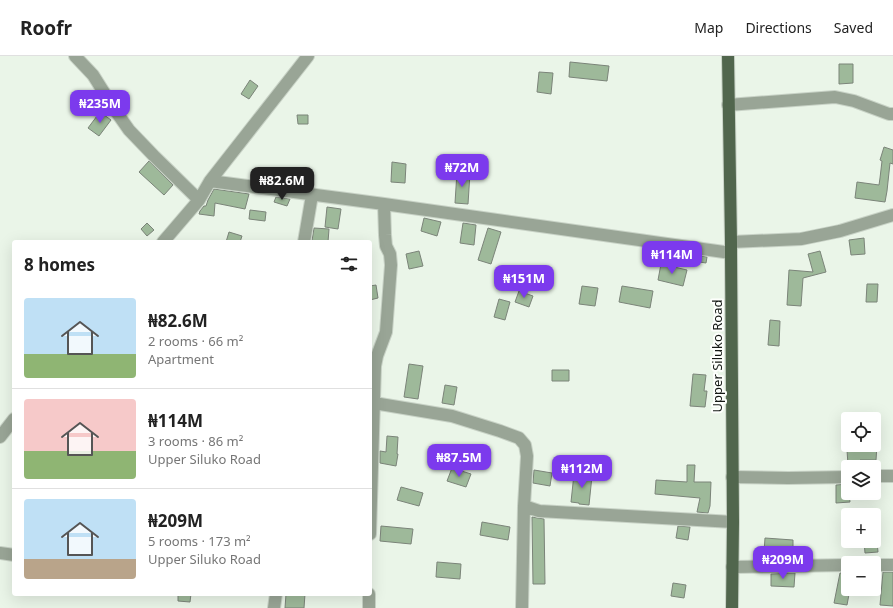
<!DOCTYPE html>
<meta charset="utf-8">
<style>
:root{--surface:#fff;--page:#f2f2f2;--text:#222;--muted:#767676;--line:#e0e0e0;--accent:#7c3aed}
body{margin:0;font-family:"Noto Sans",sans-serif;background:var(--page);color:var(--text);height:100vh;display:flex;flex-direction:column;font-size:15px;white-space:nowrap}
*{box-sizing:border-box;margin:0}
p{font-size:13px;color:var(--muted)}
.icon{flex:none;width:22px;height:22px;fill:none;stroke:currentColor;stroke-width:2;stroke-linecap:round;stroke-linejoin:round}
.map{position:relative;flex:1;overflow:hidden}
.drawer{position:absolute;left:12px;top:184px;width:360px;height:356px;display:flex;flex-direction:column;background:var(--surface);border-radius:4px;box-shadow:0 4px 16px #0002}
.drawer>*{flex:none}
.buttons{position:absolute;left:841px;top:356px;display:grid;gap:8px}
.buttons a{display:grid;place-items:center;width:40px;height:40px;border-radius:4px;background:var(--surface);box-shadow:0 4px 16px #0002;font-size:20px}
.price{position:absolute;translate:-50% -34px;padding:0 9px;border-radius:8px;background:var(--accent);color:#fff;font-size:13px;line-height:26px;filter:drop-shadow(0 1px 2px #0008)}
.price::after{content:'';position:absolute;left:50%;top:24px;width:12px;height:9px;margin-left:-6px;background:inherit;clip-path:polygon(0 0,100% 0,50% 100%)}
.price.active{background:#222;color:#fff}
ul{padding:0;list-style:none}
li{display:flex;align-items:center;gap:12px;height:100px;padding:0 12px}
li+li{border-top:1px solid var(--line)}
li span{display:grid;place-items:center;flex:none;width:112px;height:80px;border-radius:4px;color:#555}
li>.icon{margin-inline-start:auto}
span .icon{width:48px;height:48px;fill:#fffc;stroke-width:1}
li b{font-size:17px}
h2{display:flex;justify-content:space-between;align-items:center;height:48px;padding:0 12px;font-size:17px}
header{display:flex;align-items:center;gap:24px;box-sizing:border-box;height:56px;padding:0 20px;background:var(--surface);border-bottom:1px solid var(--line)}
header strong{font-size:19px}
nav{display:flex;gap:22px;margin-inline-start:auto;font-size:14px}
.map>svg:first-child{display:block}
</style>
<header>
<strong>Roofr</strong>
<nav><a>Map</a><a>Directions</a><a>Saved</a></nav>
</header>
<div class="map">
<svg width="893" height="552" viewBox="0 0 893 552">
<rect width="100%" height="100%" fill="#eaf5e8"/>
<!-- building -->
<path fill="#9eb99a" stroke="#7b8479" d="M570,6L609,10L607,25L569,21Z
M839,8H853V27L839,28Z
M539,16L553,17L551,38L537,36Z
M250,24L258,30L249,43L241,38Z
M100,56L111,64L99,80L88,72Z
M297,59H308V68H298Z
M884,91L893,94V108L890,107L887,135L885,146L855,142L857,126L879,129L880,122L882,105L880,104Z
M149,105L173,129L164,139L139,116Z
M392,106L406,108L405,127L391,126Z
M457,116L470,117L468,148L455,147Z
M214,133L249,138L245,153L215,147L214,160L199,158L200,155L204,150H206L208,144Z
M276,141L290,143L287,150L274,146Z
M327,151L341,153L338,173L325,171Z
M250,154L266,156L265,165L249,163Z
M424,162L441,166L437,180L421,175Z
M147,167L154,174L147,180L141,173Z
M463,167L476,169L474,189L460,187Z
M314,172L329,173L328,186L312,185Z
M488,172L501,176L491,208L478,204Z
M229,176L242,180L240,186H226Z
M864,182L865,198L851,199L849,184Z
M419,195L423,210L409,213L406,198Z
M820,195L826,216L803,222L801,250L787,249L789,214L813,216L808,198Z
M687,198L707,201L706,207L687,204Z
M661,208L687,214L683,230L658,224Z
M867,228H878L877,246H866Z
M376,229L378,242L370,244V230Z
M582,230L598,232L595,250L579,248Z
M622,230L653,235L650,252L619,246Z
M519,235L533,240L529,251L515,246Z
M499,243L510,246L505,264L494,261Z
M770,264L780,265L779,290L768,289Z
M409,308L423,310L418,343L404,341Z
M552,314H569V325H552Z
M693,318L706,319L704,335H707L705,351L690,350Z
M445,329L457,331L454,349L442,347Z
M387,380L398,381L397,398H398L396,410L380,407V395L386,396Z
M865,389H877L876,404H860L861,408L848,409L847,394L864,393Z
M687,409H695L694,426H711L710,450L708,457L697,456L700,442L655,438L656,424L687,426Z
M452,412L471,418L466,431L447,425Z
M534,414L552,417L550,430L533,427Z
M574,418L592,420L589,449L579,448V447L571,446Z
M848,428V437H849L850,446L836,447V429Z
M401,431L423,437L419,450L397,444Z
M532,461L544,463L545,528H533Z
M482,466L510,471L508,484L480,479Z
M381,470L413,473L411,488L380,485Z
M678,470L690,471L688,484L676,482Z
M765,482L793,484V497L764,496Z
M864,485H877L878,496L865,497Z
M437,506L461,508L460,523L436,521Z
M883,516H893V550L880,549Z
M795,517L794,531L771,530V518Z
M840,517H848V533H850L847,549L834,547Z
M673,527L686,529L684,542L671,540Z
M178,538H191L190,546L178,545Z
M286,538H305L304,552H285Z"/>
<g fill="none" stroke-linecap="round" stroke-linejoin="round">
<!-- minor casing -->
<g stroke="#c8d2c6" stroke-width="14">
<path id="minor" d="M75,0L93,19L115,54L129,74L154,100L199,144
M728,49L835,41L854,45L889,58H893
M210,125L384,148L731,197
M163,186L199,144L210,125L308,0
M304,186L312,139
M731,186L801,183L840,175L893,159
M374,347L452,360L500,375L519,382L525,389L527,400L524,450L539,455L733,466
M0,381L14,363
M874,420H893
M732,421L788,422L848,421
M370,478L375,310L377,300L386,276L391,209L390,198L386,190L385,179L384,148
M0,497L14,499
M874,509H893
M732,511L848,509
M369,538V552
M274,552L276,538
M522,552L524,450"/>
</g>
<!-- major casing -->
<g stroke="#c8d2c6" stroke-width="14">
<path id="major" d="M728,0L731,186V197L733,466L732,552"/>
</g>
<!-- minor -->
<use href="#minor" stroke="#99a596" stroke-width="12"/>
<!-- major -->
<use href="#major" stroke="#51664d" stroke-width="12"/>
</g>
<g text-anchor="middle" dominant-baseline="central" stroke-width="4" stroke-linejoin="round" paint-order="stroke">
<!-- street labels -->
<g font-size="13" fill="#141814" stroke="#fdfffc">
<text transform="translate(717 300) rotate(-90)">Upper Siluko Road</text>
</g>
</g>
</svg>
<div class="buttons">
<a><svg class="icon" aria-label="locate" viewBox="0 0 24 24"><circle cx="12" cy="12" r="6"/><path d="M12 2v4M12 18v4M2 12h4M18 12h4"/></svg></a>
<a><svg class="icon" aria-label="layers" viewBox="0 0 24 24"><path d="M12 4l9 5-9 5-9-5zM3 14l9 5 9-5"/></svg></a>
<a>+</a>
<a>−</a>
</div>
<b class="price" style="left:100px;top:68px">₦235M</b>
<b class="price" style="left:462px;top:132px">₦72M</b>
<b class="price active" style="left:282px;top:145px">₦82.6M</b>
<b class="price" style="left:672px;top:219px">₦114M</b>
<b class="price" style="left:524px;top:243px">₦151M</b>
<b class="price" style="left:459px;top:422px">₦87.5M</b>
<b class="price" style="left:582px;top:433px">₦112M</b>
<b class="price" style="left:783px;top:524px">₦209M</b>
<section class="drawer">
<h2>8 homes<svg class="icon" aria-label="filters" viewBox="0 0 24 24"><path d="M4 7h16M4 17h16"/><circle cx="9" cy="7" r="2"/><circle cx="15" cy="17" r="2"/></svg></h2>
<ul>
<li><span style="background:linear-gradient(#bfe0f5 70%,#8fb573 0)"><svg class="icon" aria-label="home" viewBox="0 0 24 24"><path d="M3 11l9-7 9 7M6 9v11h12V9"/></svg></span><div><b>₦82.6M</b><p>2 rooms · 66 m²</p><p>Apartment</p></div></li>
<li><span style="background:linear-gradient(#f6c9c9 65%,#8fb573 0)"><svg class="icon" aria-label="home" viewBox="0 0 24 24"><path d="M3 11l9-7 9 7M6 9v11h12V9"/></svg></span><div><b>₦114M</b><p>3 rooms · 86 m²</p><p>Upper Siluko Road</p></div></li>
<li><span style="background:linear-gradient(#bfe0f5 75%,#b9a48a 0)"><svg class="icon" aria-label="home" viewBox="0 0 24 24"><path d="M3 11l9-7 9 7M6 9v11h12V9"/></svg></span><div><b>₦209M</b><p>5 rooms · 173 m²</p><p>Upper Siluko Road</p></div></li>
</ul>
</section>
</div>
